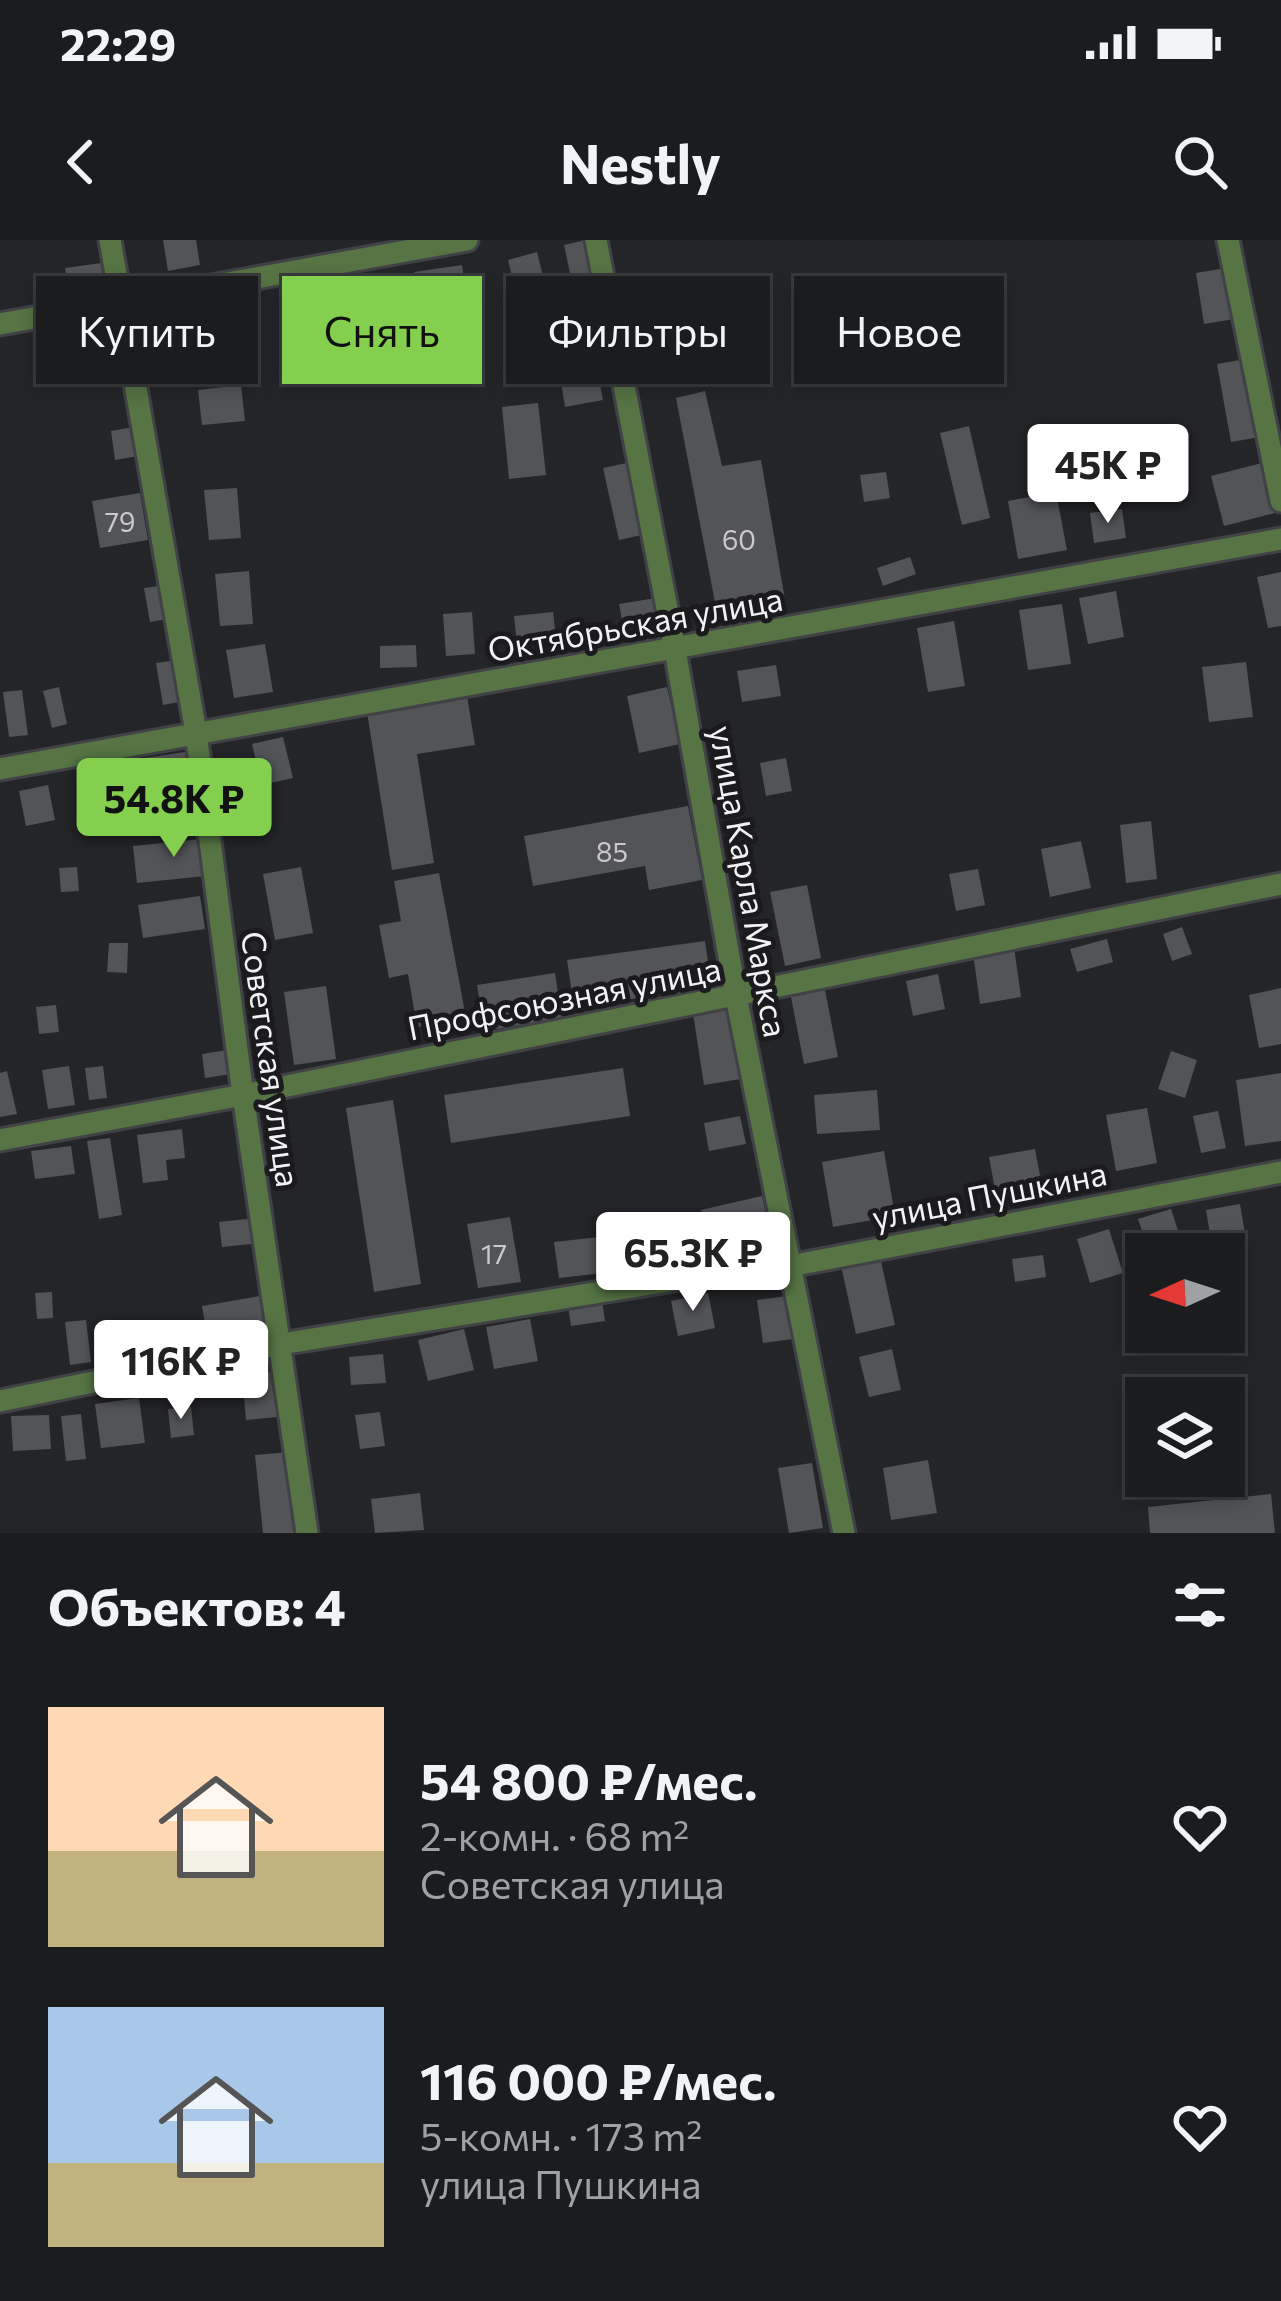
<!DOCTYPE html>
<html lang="ru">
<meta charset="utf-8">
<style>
:root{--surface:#1b1c1e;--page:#28292b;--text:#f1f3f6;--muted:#a0a1a4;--line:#393a3c;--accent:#84cf4d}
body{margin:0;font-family:Commissioner,sans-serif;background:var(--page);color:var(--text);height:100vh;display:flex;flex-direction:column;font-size:45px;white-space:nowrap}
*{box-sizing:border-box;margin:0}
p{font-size:39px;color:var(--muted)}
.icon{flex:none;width:66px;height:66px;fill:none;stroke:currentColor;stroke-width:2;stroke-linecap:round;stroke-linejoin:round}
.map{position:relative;height:1293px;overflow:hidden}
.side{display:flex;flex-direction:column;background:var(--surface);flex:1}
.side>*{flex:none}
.hud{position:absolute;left:36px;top:36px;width:1209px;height:108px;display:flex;gap:24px}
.needle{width:78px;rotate:267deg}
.buttons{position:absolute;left:1125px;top:993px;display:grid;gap:24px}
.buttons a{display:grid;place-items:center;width:120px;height:120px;border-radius:0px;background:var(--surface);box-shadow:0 6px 18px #0003,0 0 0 3px var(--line);font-size:60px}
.price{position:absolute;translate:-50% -102px;padding:0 27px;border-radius:12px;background:#fff;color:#222;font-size:39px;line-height:78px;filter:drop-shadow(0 3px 6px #0008)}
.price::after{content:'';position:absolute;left:50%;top:72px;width:36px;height:27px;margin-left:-18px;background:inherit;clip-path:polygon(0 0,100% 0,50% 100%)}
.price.current{background:var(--accent);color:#111}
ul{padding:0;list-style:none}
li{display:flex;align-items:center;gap:36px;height:300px;padding:0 48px}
li span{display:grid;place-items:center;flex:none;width:336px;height:240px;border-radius:0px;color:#555}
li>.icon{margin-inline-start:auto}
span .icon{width:144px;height:144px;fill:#fffc;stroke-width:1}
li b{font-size:51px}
h2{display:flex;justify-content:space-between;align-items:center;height:144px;padding:0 48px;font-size:51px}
.pill{padding:0 42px;border-radius:0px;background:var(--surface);box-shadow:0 6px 18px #0003,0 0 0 3px var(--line);font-size:42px;line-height:108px}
.pill.current{background:var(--accent);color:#111}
.status{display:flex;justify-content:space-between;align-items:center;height:84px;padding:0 60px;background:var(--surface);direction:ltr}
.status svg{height:33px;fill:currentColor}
header{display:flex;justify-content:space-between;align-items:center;height:156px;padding:0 48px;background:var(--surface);font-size:54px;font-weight:700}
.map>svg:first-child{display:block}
</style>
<div class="status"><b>22:29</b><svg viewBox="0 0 49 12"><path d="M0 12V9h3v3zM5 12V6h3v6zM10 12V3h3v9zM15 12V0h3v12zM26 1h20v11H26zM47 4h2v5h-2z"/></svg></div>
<header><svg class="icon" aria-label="back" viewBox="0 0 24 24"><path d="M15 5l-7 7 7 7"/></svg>Nestly<svg class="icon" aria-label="search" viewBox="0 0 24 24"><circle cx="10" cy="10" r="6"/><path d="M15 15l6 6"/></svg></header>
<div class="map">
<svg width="1281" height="1293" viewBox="0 0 1281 1293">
<rect width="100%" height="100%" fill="#242528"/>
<!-- building -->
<path fill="#535457" d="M163,0H196L200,25L168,31Z
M586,0H598L605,30L571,38L564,5Z
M537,12L544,40L515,48L508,20Z
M101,23L105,48L69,53L65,28Z
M462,25L467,59L419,66L414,32Z
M1226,28L1234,79L1204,84L1196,33Z
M358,41L363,67L329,75L323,49Z
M235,69L239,99L191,104L188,74Z
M118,82L122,112L80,118L76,88Z
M1246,119L1260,197L1231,202L1217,124Z
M598,135L603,160L565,167L561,142Z
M241,145L245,181L202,185L198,150Z
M705,151L722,226L761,220L786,366L718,378L676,158Z
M538,163L546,235L509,239L502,167Z
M969,186L990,278L962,285L940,193Z
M134,187L139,216L115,220L111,191Z
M636,221L651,293L619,300L603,228Z
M1262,223L1275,273L1224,286L1211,236Z
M886,232L890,258L864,262L860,235Z
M237,248L241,298L209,300L204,250Z
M1056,252L1067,310L1018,319L1008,261Z
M140,253L148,300L100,308L92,261Z
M1122,269L1126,298L1094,303L1090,273Z
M910,317L916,334L883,346L877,328Z
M249,331L253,384L220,386L215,334Z
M1281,332V386L1268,388L1257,337Z
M174,344L179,377L150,382L144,348Z
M1116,351L1124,397L1088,404L1079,358Z
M656,358L659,380L623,386L619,364Z
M1062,364L1071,424L1028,430L1019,370Z
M472,372L475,414L446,416L443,374Z
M553,372L556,399L517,403L514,376Z
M954,381L965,446L928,452L917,388Z
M265,404L273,452L234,458L226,410Z
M416,405L417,427L380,428V406Z
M184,419L190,460L163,465L156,423Z
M1246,422L1253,477L1209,482L1202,427Z
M776,425L781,456L742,462L737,431Z
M59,447L67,484L52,488L43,451Z
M667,447L680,504L639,513L627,456Z
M22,450L28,495L9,497L3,452Z
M467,456L475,505L417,514L434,623L392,630L367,472Z
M283,497L293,538L262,545L252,504Z
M198,510L202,540L143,548L138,519Z
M786,518L792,551L766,556L760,523Z
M48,545L55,580L26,586L19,551Z
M688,566L702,640L649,650L645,626L533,646L524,596Z
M1151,581L1157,639L1126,643L1120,585Z
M211,598L215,635L137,643L133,606Z
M1081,601L1091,648L1050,657L1041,609Z
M77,627L79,651L61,652L59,628Z
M301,627L313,693L275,700L263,634Z
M978,629L985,665L956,671L949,634Z
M439,633L466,778L417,787L408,734L389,738L379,685L401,681L394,641Z
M807,645L821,718L785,726L770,652Z
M200,656L205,689L143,698L138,665Z
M1182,687L1192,714L1172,721L1163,694Z
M1107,699L1113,722L1077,732L1070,709Z
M705,701L712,748L574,767L567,720Z
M109,703H128L127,733L107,732Z
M1014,707L1021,757L980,764L973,713Z
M555,733L562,778L485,791L477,745Z
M938,734L945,769L913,776L906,741Z
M326,746L336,819L294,825L284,752Z
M1281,748V804L1259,808L1249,755Z
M825,750L838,817L804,824L791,757Z
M56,765L59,792L39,794L36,767Z
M735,766L747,838L704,845L693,773Z
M246,807L250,831L205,838L202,814Z
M1171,811L1197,820L1185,858L1158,849Z
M69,826L75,865L48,869L42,830Z
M103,826L107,858L89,860L85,828Z
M623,828L630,876L451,903L444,855Z
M7,831L17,874L0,877V833Z
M1281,833V901L1245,906L1236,840Z
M877,850L880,890L817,894L814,855Z
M393,860L421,1044L374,1052L346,868Z
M1147,868L1157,923L1116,931L1106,875Z
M1218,871L1226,908L1201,913L1193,876Z
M740,876L746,904L709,911L704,883Z
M182,889L185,918L166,920L168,940L143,943L137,895Z
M110,898L122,975L99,979L87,901Z
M71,906L75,934L35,939L31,911Z
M1035,909L1042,946L996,955L989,917Z
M884,911L895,976L833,987L822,922Z
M762,956L771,996L710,1010L701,970Z
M1240,964L1245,994L1211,1000L1206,970Z
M1171,969L1181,1000L1149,1011L1138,979Z
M266,977L269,1002L222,1007L219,982Z
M510,977L521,1042L478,1048L467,984Z
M1109,989L1123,1033L1090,1043L1077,999Z
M599,997L604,1033L559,1038L554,1002Z
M879,1012L895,1085L856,1094L840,1021Z
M1043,1015L1046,1037L1015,1042L1012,1019Z
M52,1052L53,1078L37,1079L35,1053Z
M277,1053L282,1083L207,1096L202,1066Z
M708,1053L715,1088L678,1096L671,1061Z
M787,1056L793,1099L763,1103L757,1060Z
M602,1060L605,1081L571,1086L568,1065Z
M530,1079L538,1121L494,1129L486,1087Z
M86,1080L91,1122L70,1125L65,1082Z
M464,1089L474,1130L428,1141L418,1100Z
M892,1109L901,1150L869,1157L859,1117Z
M383,1114L386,1143L351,1145L349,1117Z
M283,1131L287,1176L246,1180L242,1135Z
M139,1158L145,1203L101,1208L95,1164Z
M191,1167L194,1195L171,1198L168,1169Z
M380,1172L385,1206L360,1209L355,1175Z
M81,1174L86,1219L66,1221L61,1176Z
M49,1175L51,1209L13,1211L11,1176Z
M289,1212L297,1293H263L255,1215Z
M928,1220L937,1273L891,1280L883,1228Z
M812,1223L823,1288L789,1293L778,1228Z
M420,1253L424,1290L375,1293L371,1259Z
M1271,1254L1275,1293H1150L1148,1267Z"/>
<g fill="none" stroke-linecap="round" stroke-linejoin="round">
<!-- street casing -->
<g stroke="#414245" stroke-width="27">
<path id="street" d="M110,0L196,493L243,855L307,1293
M596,0L675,410L736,756L844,1293
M1228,0L1281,261
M0,84L467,0
M0,529L1281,299
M0,900L243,855L1281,644
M0,1161L281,1104L724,1032L790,1026L1281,932"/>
</g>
<!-- street -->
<use href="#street" stroke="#567444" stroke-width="21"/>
</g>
<g text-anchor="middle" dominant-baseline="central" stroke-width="10" stroke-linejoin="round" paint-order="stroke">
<!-- number labels -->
<g font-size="27" fill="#cacacd">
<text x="120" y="281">79</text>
<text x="739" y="299">60</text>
<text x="612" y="611">85</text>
<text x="494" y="1013">17</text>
</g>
<!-- street labels -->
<g font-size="33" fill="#f2f2f4" stroke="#1b1b1e">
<text transform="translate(635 383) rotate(-10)">Октябрьская улица</text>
<text transform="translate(750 641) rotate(80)">улица Карла Маркса</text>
<text transform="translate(564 757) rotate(-11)">Профсоюзная улица</text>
<text transform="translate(272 819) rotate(82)">Советская улица</text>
<text transform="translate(989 954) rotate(-11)">улица Пушкина</text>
</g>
</g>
</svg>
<div class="buttons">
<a><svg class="needle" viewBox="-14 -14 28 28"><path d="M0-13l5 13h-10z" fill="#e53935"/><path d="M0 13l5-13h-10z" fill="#a0a1a4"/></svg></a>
<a><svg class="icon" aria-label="layers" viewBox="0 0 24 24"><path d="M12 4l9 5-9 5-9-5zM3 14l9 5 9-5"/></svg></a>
</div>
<b class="price" style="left:1108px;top:286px">45K ₽</b>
<b class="price current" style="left:174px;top:620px">54.8K ₽</b>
<b class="price" style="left:693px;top:1074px">65.3K ₽</b>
<b class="price" style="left:181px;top:1182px">116K ₽</b>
<div class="hud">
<a class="pill">Купить</a>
<a class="pill current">Снять</a>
<a class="pill">Фильтры</a>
<a class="pill">Новое</a>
</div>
</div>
<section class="side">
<h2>Объектов: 4<svg class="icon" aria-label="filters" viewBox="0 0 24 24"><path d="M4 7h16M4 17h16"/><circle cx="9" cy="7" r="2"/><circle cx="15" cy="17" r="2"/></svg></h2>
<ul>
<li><span style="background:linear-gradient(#ffd9b3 60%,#c2b280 0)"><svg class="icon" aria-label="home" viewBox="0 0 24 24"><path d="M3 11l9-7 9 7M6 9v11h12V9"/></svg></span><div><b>54 800 ₽/мес.</b><p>2-комн. · 68 m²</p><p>Советская улица</p></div><svg class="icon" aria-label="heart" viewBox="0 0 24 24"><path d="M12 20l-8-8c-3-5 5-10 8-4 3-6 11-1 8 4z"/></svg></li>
<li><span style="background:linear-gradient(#a9c7e8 65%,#c2b280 0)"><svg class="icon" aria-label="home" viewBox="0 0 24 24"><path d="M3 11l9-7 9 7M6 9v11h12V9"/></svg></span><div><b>116 000 ₽/мес.</b><p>5-комн. · 173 m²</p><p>улица Пушкина</p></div><svg class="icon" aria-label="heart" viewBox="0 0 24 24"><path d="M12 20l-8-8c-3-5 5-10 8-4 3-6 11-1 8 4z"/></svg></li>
</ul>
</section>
